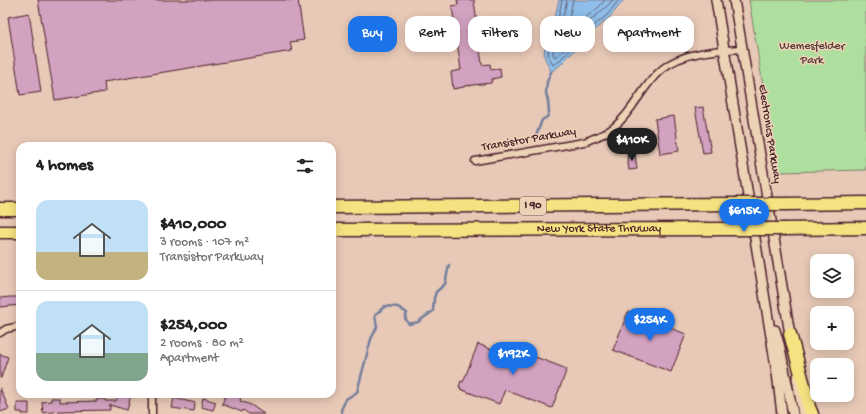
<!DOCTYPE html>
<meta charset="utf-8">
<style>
:root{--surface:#fff;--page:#f2f2f2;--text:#222;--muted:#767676;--line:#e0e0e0;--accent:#1a73e8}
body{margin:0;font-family:"Gochi Hand",sans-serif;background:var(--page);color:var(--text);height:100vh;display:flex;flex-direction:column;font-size:15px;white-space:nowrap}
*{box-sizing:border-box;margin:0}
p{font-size:13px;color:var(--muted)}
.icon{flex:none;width:22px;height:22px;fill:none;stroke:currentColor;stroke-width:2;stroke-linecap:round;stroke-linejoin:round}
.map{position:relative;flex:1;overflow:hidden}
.panel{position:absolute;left:16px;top:142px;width:320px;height:256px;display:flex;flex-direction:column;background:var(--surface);border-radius:12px;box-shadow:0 2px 10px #0003}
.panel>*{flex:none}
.hud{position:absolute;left:348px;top:16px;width:380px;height:36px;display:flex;gap:8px}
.controls{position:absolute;left:810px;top:254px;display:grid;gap:8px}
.controls a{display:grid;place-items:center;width:44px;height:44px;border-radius:8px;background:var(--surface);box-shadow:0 2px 10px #0003;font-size:20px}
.price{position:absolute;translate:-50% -34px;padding:0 9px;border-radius:14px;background:var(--accent);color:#fff;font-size:13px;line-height:26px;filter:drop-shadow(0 1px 2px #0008)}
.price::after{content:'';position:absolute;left:50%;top:24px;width:12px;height:9px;margin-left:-6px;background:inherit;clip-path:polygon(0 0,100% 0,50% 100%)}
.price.active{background:#222;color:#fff}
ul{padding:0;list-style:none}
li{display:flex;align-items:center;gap:12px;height:100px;padding:0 20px}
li+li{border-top:1px solid var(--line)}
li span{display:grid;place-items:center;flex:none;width:112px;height:80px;border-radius:12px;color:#555}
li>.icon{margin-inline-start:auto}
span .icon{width:48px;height:48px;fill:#fffc;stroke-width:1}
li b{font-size:17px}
h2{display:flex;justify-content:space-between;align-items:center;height:48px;padding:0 20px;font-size:17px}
.tag{padding:0 14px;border-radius:12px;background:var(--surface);box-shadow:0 2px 10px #0003;font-size:14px;line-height:36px}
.tag.active{background:var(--accent);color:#fff}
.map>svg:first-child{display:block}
</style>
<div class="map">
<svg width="866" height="414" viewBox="0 0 866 414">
<rect width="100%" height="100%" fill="#e8c9b7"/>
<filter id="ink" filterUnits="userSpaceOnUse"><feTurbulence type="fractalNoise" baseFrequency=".025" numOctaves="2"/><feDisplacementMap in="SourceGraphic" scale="8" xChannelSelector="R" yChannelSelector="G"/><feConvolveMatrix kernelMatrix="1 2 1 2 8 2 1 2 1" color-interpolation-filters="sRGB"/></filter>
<g filter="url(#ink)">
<!-- green -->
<path fill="#aedf9f" stroke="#7c7f65" d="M749,0H866V170L777,172Z"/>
<!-- water -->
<path fill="#8ebee9" stroke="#737e9d" d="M559,0H624L609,18L586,37L571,54L559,66L551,72L544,56L546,35L553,23Z"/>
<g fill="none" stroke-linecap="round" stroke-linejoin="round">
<!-- shore -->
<path stroke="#655f77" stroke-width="1" d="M562,0L557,24L550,37L548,55L553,65L557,63L568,52L584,34L607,15L619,0
M567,0L561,26L555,38L553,54L555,57C566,51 572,38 580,30C591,19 603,11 613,0
M573,0L567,27L563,35L565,38L576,25L599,7L605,0"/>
<!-- stream -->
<path stroke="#737e9d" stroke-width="2.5" d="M536,136L542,120L547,117L549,112L548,101L546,93L547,82L551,72
M342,414L341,410L346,399L357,392L371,339L377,327L375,315L385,306L398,307L407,313L405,318L409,324L418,322L433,311L434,298L436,292L445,284L449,265"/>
</g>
<!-- building -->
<path fill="#d2a2c0" stroke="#4a1f2b" d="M38,0H298L304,40L290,42L292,51L104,82L105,92L55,100Z
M457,0H474L482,65L490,64L491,70L500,68L501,77L492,79L491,83L464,86V87L453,89L451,72L461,70L452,6L458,5Z
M29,13L41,92L20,95L8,17Z
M703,107L711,152L703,153L695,108Z
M674,116L679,151L660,154L655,119Z
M635,155L637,169L629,170L627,156Z
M10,297H20V305L0,307V298Z
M628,312L686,334L671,372L613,350Z
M478,344L506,355L509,347L567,369L552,408L505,390L499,404L460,389L461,388L459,387L461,381L463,382Z
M0,354L8,357L1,378H0Z
M0,388L9,409L0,412Z
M118,394H131L127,410L110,405V410L61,411L43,413L42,402L51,401V398H60V402L97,401V399H105V401H116Z
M226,394H233L241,397L240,401L251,405L264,414H249L243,410L242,412L222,404Z
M174,398L195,403L194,411L172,408Z
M203,398L216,402L213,410L201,407Z
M17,403H29V414H22V412H17Z"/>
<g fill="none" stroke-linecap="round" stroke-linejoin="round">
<!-- street casing -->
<g stroke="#4a1f2b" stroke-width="9">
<path id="street" d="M475,161L584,142C595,138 606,134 614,127C634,111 642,86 661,70C681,52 717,50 742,49
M0,333L6,329L20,326
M152,394V414"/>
</g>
<!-- secondary casing -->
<g stroke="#4a1f2b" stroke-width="12">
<path id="secondary" d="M716,0L777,373L782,414
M734,0L791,340
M775,330L780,348L793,414
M797,378L803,414"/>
</g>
<!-- highway casing -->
<g stroke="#4a1f2b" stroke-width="15">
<g id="highway">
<path d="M787,204L866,203"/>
<path d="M332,207L735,204"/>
<path d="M0,209H20"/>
<path d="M785,229L866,228"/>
<path id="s1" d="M332,230L738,229"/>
<path d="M0,232H20"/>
<path d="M790,334L804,385L809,407L812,414"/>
</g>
</g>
<!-- street -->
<use href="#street" stroke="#edd3b5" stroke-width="6"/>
<!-- secondary -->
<use href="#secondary" stroke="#edd3b5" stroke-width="9"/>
<!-- highway -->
<use href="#highway" stroke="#f5e382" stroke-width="12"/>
<!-- highway-bridge casing -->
<g stroke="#4a1f2b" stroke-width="15" stroke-linecap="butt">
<path id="highway-bridge" d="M735,204H787
M738,229H785"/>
</g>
<!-- highway-bridge -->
<use href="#highway-bridge" stroke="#f5e382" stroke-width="12"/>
</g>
</g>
<g text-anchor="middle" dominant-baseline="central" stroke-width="3" stroke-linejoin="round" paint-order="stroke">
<!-- shield labels -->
<rect fill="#edd3b5" stroke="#7b5554" stroke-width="1" x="520" y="197" width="26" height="18" rx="3"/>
<g font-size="11" font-weight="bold" fill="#4a1f2b">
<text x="533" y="206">I 90</text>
</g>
<!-- park labels -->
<g font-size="12" fill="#593c3c" stroke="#edd3b5">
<text x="812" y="47">Wemesfelder<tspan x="812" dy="14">Park</tspan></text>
</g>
<!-- street labels -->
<g font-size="12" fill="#4a1f2b" stroke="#edd3b5">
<text transform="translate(769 134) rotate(81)">Electronics Parkway</text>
<text transform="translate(529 140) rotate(-10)">Transistor Parkway</text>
<text stroke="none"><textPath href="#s1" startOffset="267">New York State Thruway</textPath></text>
</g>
</g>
</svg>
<div class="controls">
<a><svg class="icon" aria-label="layers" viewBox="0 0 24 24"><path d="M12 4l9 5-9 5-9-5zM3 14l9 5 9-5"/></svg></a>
<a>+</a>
<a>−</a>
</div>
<b class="price active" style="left:632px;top:162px">$410K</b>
<b class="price" style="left:744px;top:233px">$615K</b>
<b class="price" style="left:650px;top:342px">$254K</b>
<b class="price" style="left:513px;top:376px">$192K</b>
<div class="hud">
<a class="tag active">Buy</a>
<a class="tag">Rent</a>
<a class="tag">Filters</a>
<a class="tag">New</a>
<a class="tag">Apartment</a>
</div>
<section class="panel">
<h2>4 homes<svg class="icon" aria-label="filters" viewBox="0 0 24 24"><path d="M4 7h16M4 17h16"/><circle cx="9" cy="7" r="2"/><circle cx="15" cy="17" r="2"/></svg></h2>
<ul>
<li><span style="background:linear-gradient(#bfe0f5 65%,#c2b280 0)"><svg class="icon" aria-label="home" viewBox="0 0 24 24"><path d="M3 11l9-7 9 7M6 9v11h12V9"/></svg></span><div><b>$410,000</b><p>3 rooms · 107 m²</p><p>Transistor Parkway</p></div></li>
<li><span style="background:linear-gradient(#bfe0f5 65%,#7fa58c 0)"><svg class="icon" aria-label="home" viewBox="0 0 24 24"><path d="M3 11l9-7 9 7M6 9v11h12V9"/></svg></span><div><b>$254,000</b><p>2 rooms · 80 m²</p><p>Apartment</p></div></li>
</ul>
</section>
</div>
